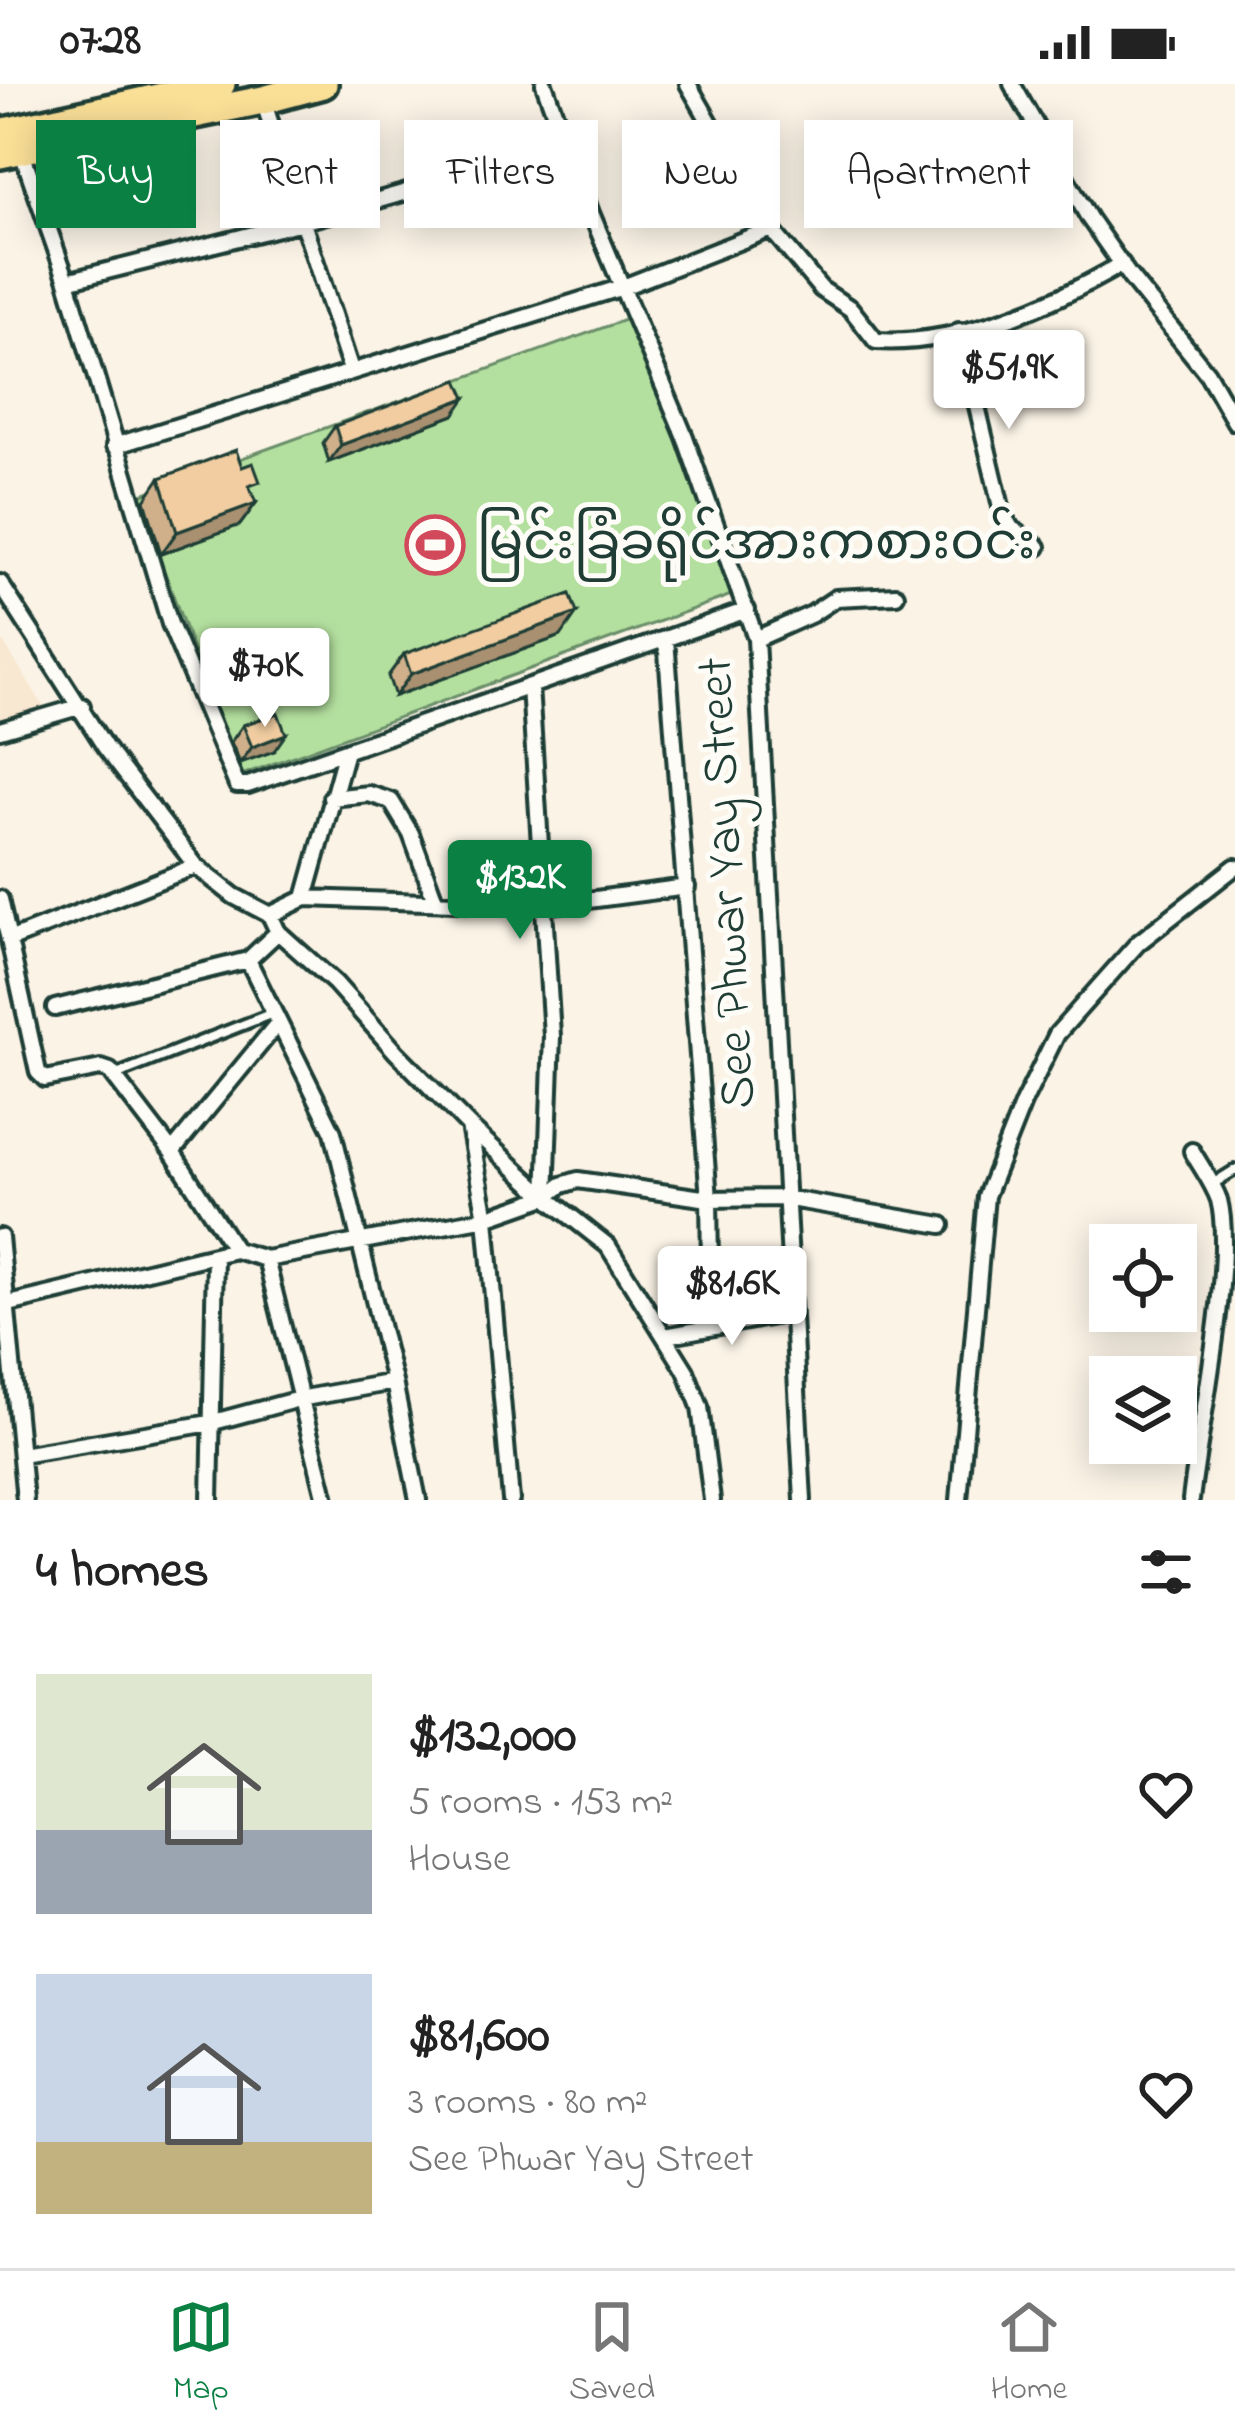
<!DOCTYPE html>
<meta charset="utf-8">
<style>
:root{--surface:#fff;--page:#f6f6f6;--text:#222;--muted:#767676;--line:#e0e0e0;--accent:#0b8043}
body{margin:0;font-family:"Indie Flower","Noto Sans Myanmar",sans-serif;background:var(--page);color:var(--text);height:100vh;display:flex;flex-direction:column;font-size:45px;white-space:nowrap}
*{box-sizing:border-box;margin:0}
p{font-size:39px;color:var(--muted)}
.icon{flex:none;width:66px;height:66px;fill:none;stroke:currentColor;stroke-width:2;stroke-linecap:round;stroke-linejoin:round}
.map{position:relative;height:1416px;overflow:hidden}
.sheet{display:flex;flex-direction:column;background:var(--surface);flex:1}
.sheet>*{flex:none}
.top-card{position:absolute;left:36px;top:36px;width:1164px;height:108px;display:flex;gap:24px}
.fabs{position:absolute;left:1089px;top:1140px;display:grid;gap:24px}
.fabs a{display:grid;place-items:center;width:108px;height:108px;border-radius:0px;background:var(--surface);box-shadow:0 6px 30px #0003;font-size:60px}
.price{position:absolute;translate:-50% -102px;padding:0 27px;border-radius:12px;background:#fff;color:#222;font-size:39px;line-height:78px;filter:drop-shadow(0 3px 6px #0008)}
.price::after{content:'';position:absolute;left:50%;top:72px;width:36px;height:27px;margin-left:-18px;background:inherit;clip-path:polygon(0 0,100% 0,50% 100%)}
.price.current{background:var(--accent);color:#fff}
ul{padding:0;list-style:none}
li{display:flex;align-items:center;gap:36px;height:300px;padding:0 36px}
li span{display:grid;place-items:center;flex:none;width:336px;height:240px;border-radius:0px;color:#555}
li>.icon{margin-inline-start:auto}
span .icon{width:144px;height:144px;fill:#fffc;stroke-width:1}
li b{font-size:51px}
h2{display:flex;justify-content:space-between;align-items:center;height:144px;padding:0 36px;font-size:51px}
.tag{padding:0 42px;border-radius:0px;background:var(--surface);box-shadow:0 6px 30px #0003;font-size:42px;line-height:108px}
.tag.current{background:var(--accent);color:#fff}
.status{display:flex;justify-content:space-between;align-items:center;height:84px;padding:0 60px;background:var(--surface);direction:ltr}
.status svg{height:33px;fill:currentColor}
.tab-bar{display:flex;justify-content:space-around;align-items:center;height:168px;border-top:3px solid var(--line);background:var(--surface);font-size:33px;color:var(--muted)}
.tab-bar a{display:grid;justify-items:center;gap:6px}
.tab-bar .current{color:var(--accent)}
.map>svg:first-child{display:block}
</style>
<div class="status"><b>07:28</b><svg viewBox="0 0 49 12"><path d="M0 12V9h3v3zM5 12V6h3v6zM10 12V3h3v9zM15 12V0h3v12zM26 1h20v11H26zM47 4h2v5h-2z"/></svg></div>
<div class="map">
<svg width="1235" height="1416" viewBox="0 0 1235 1416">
<rect width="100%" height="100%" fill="#fbf3e6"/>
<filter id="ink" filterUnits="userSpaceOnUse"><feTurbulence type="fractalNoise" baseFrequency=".00833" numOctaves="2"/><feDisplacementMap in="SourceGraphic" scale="24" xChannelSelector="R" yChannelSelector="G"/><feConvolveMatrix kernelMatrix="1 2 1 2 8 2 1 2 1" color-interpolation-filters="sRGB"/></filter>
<g filter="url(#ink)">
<!-- built -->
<path fill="#f8e8d1" d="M0,553L48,629L0,643Z"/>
<!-- green -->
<path fill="#b4e09f" stroke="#6a8e6a" stroke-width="3" d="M630,234L734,510L239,692L137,412Z"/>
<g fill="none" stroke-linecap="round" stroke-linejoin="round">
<!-- lane casing -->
<g stroke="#1f3d34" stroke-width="16">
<path id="lane" d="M115,991L273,929
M1211,1101L1235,1086"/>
</g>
<!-- street casing -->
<g stroke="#1f3d34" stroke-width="22">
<path id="street" d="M544,0L591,129L685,353L756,555L803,1416
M688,0L771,145L821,205L851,225L876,257C959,262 1052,221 1122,180
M1012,0L1089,134L1130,193L1207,289L1235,338
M263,16L351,286
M21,66L67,197L170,540L237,701H248L747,526
M67,197L302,138L567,62
M959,247L1003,431L1011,444L1038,463
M114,362L623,203L771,145
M0,499L105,663L196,782L234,812L270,831L278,848L335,899L396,968L469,1042L546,1113L608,1162L686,1287L700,1323L712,1416
M666,555L709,1115L711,1242
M756,555L812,530L836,514L896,511
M530,602L552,952L546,1113
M0,646L82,622
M331,714L369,710L391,717L411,750L435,816
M305,814L346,667
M0,815L38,988L45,995L101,984L110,987L172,1068L235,1166
M270,831L305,814L543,822L687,803
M9,856L196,782
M248,876L333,1048L394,1298L418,1416
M55,924L248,876L278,848
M469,1042L486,1134L511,1416
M172,1068L278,939
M0,1153L25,1416
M266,1175L326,1416
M9,1220L235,1166L266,1175L486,1134L546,1113L562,1101L578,1096L709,1115L784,1114L942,1141
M665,1252L791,1229
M21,1371L210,1339L299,1315L394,1298
M210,1416L215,1174
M959,1416L986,1112L1023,1019L1057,950L1138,859L1235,783
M1191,1416C1199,1345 1235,1177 1219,1116C1213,1099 1201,1083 1192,1067"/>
</g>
<!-- highway casing -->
<g stroke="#1f3d34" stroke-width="36">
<path id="highway" d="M0,49L221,0
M0,70L263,16L323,0"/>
</g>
<!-- lane -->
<use href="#lane" stroke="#fdfcf7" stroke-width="8"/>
<!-- street -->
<use href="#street" stroke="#fdfcf7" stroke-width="14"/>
<!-- highway -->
<use href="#highway" stroke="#fadf96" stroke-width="27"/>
</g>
<!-- wall -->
<path fill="#cfb08a" stroke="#1f3d34" stroke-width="3" d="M454,331L329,378L323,359L335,342Z
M160,394L252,409L256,419L240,441L161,470L145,416Z
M561,552L395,612L388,592L404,570Z
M243,641L274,667L240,679L231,658Z"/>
<!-- shaded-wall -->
<path fill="#a99071" stroke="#1f3d34" stroke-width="3" d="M466,314L454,331L329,378L341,361Z
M256,419L240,441L161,470L177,448Z
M577,529L561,552L395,612L411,590Z
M286,650L274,667L240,679L252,663Z"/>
<!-- building -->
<path fill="#f1cda1" stroke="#1f3d34" stroke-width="3" d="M458,296L466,314L341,361L335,342Z
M236,366L242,383L253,379L260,398L249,402L256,419L177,448L160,394Z
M570,510L577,529L411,590L404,570Z
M278,629L286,650L252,663L243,641Z"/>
</g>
<!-- icons -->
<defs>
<g id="stadium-ring" transform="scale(3)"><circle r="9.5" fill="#fdfcf7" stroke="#d1495b" stroke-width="1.5"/><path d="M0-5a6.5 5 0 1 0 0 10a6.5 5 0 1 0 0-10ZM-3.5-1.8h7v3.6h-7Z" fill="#d1495b"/></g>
</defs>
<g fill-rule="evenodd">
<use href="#stadium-ring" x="435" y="461"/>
</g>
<g text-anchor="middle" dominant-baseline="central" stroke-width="10" stroke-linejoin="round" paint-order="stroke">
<!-- poi labels -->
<g font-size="51" fill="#1f3d34" stroke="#fdfcf7" text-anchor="start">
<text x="477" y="461">မြင်းခြံခရိုင်အားကစားဝင်း</text>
</g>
<!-- street labels -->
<g font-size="51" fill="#1f3d34" stroke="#fdfcf7">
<text transform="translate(729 799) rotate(-93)">See Phwar Yay Street</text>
</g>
</g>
</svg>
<div class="fabs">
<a><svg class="icon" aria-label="locate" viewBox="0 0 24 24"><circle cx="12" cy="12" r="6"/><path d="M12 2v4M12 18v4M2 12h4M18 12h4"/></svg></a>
<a><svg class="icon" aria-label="layers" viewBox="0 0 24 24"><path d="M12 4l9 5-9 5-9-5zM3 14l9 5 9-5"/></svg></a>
</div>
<b class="price" style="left:1009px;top:348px">$51.9K</b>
<b class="price" style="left:265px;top:646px">$70K</b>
<b class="price current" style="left:520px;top:858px">$132K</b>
<b class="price" style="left:732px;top:1264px">$81.6K</b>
<div class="top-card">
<a class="tag current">Buy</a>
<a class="tag">Rent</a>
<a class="tag">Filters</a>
<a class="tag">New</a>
<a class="tag">Apartment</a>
</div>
</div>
<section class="sheet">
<h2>4 homes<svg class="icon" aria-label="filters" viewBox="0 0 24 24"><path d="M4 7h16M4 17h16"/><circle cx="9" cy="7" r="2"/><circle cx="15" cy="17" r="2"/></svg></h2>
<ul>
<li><span style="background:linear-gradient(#dfe7d0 65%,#9aa5b1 0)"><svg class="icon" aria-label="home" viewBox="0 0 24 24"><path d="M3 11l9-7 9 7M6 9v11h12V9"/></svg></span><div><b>$132,000</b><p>5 rooms · 153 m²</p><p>House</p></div><svg class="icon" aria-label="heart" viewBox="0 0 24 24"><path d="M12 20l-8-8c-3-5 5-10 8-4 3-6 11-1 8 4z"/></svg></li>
<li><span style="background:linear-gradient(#c9d6e8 70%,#c2b280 0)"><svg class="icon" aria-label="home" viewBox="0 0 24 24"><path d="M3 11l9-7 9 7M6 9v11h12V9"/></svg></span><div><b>$81,600</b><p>3 rooms · 80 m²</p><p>See Phwar Yay Street</p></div><svg class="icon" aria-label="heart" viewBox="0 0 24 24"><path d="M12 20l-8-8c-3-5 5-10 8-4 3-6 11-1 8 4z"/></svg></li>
</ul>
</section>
<nav class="tab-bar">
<a class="current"><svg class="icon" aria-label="map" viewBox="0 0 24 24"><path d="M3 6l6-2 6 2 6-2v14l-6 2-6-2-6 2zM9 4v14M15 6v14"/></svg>Map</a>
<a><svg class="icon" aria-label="saved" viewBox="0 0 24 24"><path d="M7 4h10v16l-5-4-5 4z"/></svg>Saved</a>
<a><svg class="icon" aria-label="home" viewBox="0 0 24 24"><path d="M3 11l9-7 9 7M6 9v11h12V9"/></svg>Home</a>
</nav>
